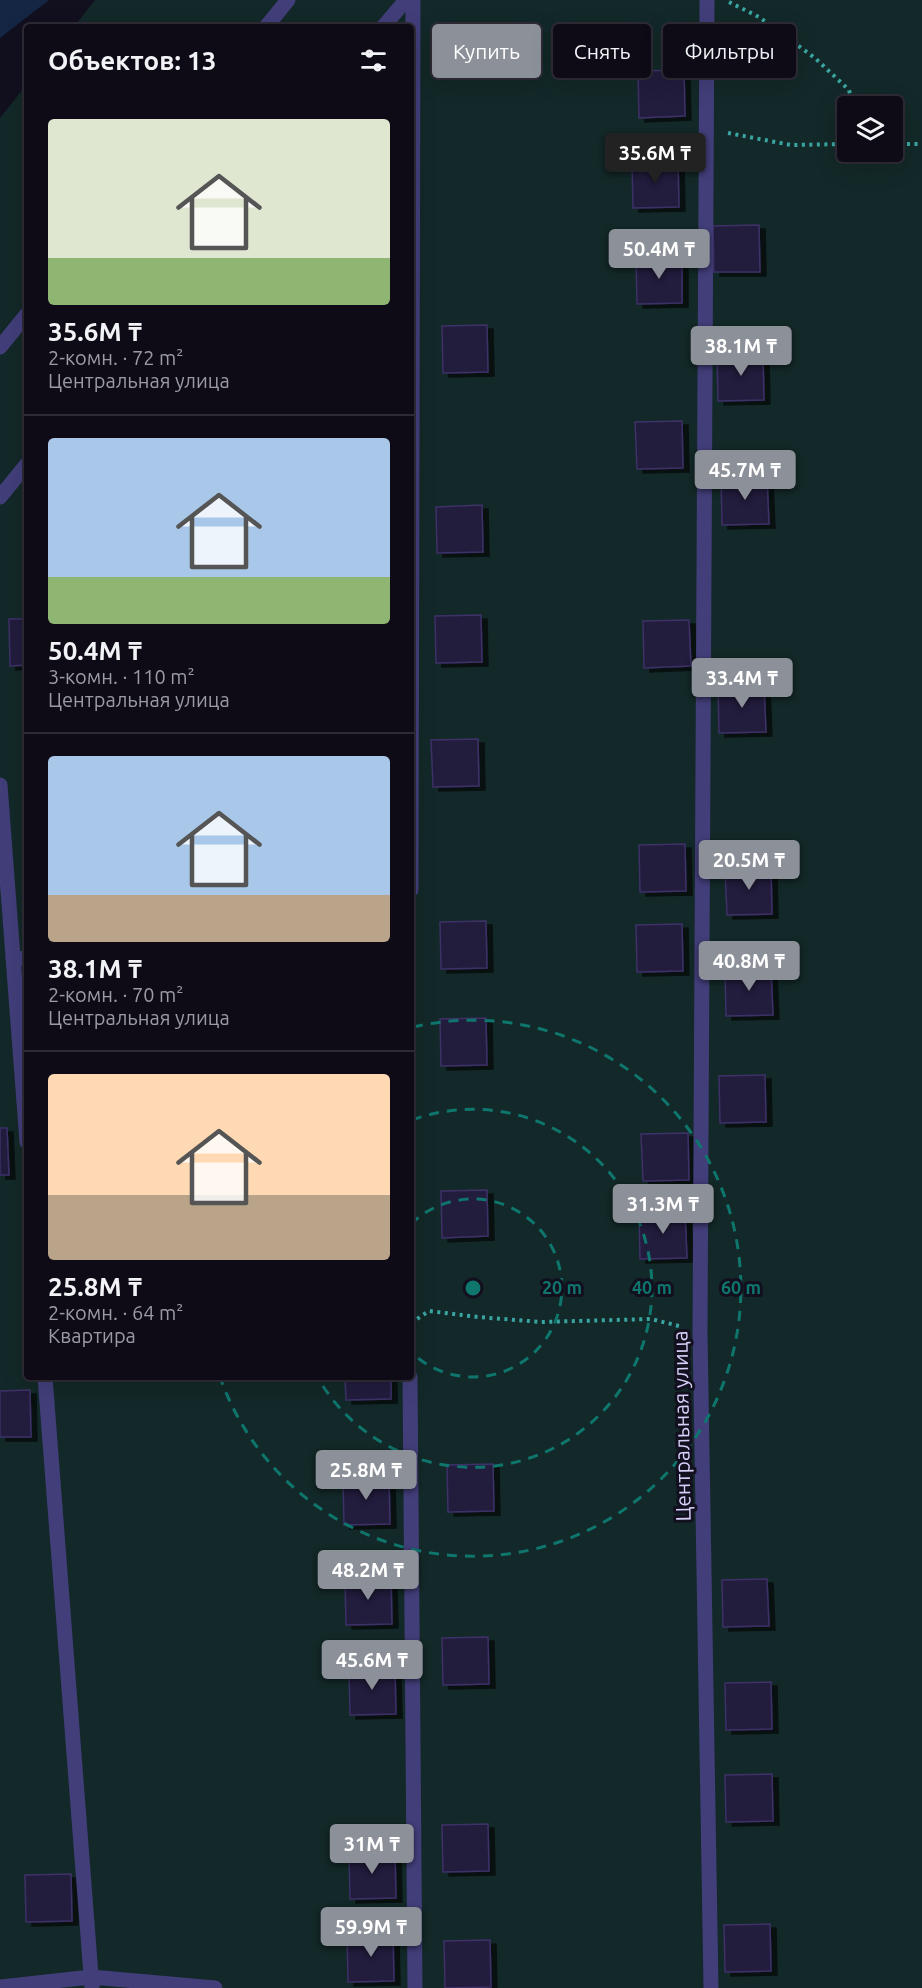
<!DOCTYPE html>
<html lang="ru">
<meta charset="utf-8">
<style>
:root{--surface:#0e0b17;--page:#171420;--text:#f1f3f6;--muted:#9b9ba1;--line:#2e2b36;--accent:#8c9099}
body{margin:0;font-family:Ubuntu,sans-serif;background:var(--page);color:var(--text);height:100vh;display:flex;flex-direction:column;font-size:22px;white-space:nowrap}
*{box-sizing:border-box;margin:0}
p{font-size:20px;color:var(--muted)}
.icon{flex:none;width:33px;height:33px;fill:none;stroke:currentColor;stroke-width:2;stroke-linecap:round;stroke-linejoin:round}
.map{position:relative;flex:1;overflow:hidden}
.details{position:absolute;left:24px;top:24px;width:390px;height:1356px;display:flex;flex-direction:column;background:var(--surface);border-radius:6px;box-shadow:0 6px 24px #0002,0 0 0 2px var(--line)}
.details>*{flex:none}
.guide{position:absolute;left:432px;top:24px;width:399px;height:54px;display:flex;gap:12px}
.fabs{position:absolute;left:837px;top:96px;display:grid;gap:12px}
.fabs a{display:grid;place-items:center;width:66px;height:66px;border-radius:6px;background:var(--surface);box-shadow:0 6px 24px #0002,0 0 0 2px var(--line);font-size:30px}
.price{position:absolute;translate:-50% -51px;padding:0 14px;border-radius:6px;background:var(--accent);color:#fff;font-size:20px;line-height:39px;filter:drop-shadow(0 2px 3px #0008)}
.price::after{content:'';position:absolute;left:50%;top:36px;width:18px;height:14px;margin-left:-9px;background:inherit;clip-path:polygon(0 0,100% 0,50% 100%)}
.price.selected{background:#222;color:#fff}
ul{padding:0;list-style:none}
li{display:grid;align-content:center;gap:12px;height:318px;padding:0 24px}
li+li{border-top:2px solid var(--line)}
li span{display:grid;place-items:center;height:186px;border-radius:6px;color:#555}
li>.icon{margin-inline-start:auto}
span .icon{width:108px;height:108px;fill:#fffc;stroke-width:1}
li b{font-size:26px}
h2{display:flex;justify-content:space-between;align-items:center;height:72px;padding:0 24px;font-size:26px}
.tag{padding:0 21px;border-radius:6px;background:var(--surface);box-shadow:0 6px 24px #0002,0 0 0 2px var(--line);font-size:21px;line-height:54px}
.tag.selected{background:var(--accent);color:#fff}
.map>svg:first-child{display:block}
</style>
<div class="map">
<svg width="922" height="1988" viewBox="0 0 922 1988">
<defs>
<filter id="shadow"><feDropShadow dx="6" dy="4" stdDeviation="0" flood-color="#0009"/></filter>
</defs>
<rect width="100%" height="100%" fill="#120f1f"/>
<!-- green -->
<path fill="#132828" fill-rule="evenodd" d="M95,0H922V1988H0V118L27,84V1377H411V27H74ZM848,106H892V152H848Z"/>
<!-- water -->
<path fill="#142644" d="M0,0H49L0,38Z"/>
<!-- building -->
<path fill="#241d3e" stroke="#3d3168" stroke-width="1.5" filter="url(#shadow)" d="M684,70L685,116L639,118L638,71Z
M678,160L679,207L633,208L632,161Z
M759,225L760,272H714L713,226Z
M636,257H682V303L637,304Z
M487,325L488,372L443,373L442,326Z
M763,353L764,400L718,401L717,354Z
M682,421L683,468L637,469L635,422Z
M767,477L769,524L722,525L721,478Z
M482,505L483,552L437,553L436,507Z
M481,615L482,662L436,663L435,616Z
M9,619H27V665L10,666Z
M689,620L691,666L644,668L643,621Z
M764,685L766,732L719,733L718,686Z
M478,739L479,786L433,787L431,740Z
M685,844L686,891L640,892L639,845Z
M771,867L772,914L727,915L725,868Z
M486,921L487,968L441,969L440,922Z
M682,924L683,971L637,972L636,925Z
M771,968L773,1015L726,1016L725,969Z
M486,1018L487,1065L441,1066L440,1019Z
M765,1075L766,1122L720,1123L719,1076Z
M0,1128H7L9,1175H0Z
M688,1133L689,1180L643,1181L641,1134Z
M487,1190L488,1236L442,1238L441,1191Z
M685,1211L687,1258L640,1259L639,1212Z
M345,1377H391V1399L346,1400Z
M30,1390L31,1437H0V1391Z
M493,1464L494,1511L448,1512L447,1465Z
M389,1477L390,1524L344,1525L343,1478Z
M391,1577L392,1624L346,1625L345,1578Z
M767,1579L769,1626L723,1627L722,1580Z
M488,1637L489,1684L443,1685L442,1638Z
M395,1667L396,1714L350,1715L349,1668Z
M771,1682L772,1729L726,1730L725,1683Z
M772,1774L773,1821L726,1822L725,1775Z
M488,1824L489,1871L443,1872L442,1825Z
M395,1851L396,1898L350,1899L349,1852Z
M71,1874L72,1921L26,1922L25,1875Z
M770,1924L771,1971L725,1972L724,1925Z
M393,1934L394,1981L348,1982L347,1935Z
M490,1940L491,1987L445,1988L444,1941Z"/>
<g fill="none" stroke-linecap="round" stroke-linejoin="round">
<!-- path -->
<path stroke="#3aa6a2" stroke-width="4" stroke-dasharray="3 4.5" stroke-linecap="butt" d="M729,2L759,17L815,58L849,90L853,106
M728,133L791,145L848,144
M892,144H922
M411,1323L429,1311L478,1317L541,1322L651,1319L679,1326"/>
<!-- service -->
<path stroke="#423e7a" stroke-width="15" d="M13,958L27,959"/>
<!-- minor -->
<path stroke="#423e7a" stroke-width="15" d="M707,0L700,1332L711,1988
M266,27L288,0
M383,27L406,0
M0,347L27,314
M0,497L27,464
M0,785L27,1142
M411,890L413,0
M45,1377L92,1988
M410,1377L415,1988
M0,1987L91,1977L215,1988"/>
</g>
<!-- distance rings -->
<g fill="none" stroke="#0f766e" stroke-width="3" stroke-dasharray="10 8">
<path d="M411 1224A89 89 0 1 1 411 1352"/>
<path d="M412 1120A179 179 0 1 1 318 1378"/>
<path d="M413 1027A268 268 0 1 1 220 1377"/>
</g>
<g text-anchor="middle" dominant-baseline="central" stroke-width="6" stroke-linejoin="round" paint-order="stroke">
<!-- street labels -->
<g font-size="21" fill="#d7d1fa" stroke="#120f1f">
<text transform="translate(681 1426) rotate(-91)">Центральная улица</text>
</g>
</g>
<circle cx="473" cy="1288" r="9" fill="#0f766e" stroke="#120f1f" stroke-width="3"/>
<g font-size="18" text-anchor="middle" font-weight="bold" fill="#0f766e" stroke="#120f1f" stroke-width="6" stroke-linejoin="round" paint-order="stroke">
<text x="562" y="1294">20 m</text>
<text x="652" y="1294">40 m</text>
<text x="741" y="1294">60 m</text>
</g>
</svg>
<div class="fabs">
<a><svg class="icon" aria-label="layers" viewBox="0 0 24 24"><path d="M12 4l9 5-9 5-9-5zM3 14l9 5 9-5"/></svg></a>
</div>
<b class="price selected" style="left:655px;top:184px">35.6M ₸</b>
<b class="price" style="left:659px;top:280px">50.4M ₸</b>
<b class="price" style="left:741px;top:377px">38.1M ₸</b>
<b class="price" style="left:745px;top:501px">45.7M ₸</b>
<b class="price" style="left:742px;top:709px">33.4M ₸</b>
<b class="price" style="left:749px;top:891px">20.5M ₸</b>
<b class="price" style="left:749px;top:992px">40.8M ₸</b>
<b class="price" style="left:663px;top:1235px">31.3M ₸</b>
<b class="price" style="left:366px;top:1501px">25.8M ₸</b>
<b class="price" style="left:368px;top:1601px">48.2M ₸</b>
<b class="price" style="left:372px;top:1691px">45.6M ₸</b>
<b class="price" style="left:372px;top:1875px">31M ₸</b>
<b class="price" style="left:371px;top:1958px">59.9M ₸</b>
<div class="guide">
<a class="tag selected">Купить</a>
<a class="tag">Снять</a>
<a class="tag">Фильтры</a>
</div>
<section class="details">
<h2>Объектов: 13<svg class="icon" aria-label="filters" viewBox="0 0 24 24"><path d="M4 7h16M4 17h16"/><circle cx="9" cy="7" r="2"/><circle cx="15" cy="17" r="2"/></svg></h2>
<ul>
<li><span style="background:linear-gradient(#dfe7d0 75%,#8fb573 0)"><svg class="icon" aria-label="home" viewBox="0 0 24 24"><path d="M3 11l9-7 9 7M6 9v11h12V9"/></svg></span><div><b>35.6M ₸</b><p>2-комн. · 72 m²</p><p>Центральная улица</p></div></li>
<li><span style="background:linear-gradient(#a9c7e8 75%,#8fb573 0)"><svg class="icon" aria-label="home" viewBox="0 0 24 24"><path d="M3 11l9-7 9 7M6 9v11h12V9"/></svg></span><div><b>50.4M ₸</b><p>3-комн. · 110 m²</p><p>Центральная улица</p></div></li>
<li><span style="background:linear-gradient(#a9c7e8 75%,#b9a48a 0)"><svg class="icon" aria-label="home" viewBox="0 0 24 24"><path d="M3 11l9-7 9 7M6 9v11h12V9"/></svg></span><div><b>38.1M ₸</b><p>2-комн. · 70 m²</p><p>Центральная улица</p></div></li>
<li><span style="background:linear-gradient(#ffd9b3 65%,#b9a48a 0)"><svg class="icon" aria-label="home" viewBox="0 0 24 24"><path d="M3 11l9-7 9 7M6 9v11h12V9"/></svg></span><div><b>25.8M ₸</b><p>2-комн. · 64 m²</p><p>Квартира</p></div></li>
</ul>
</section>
</div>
